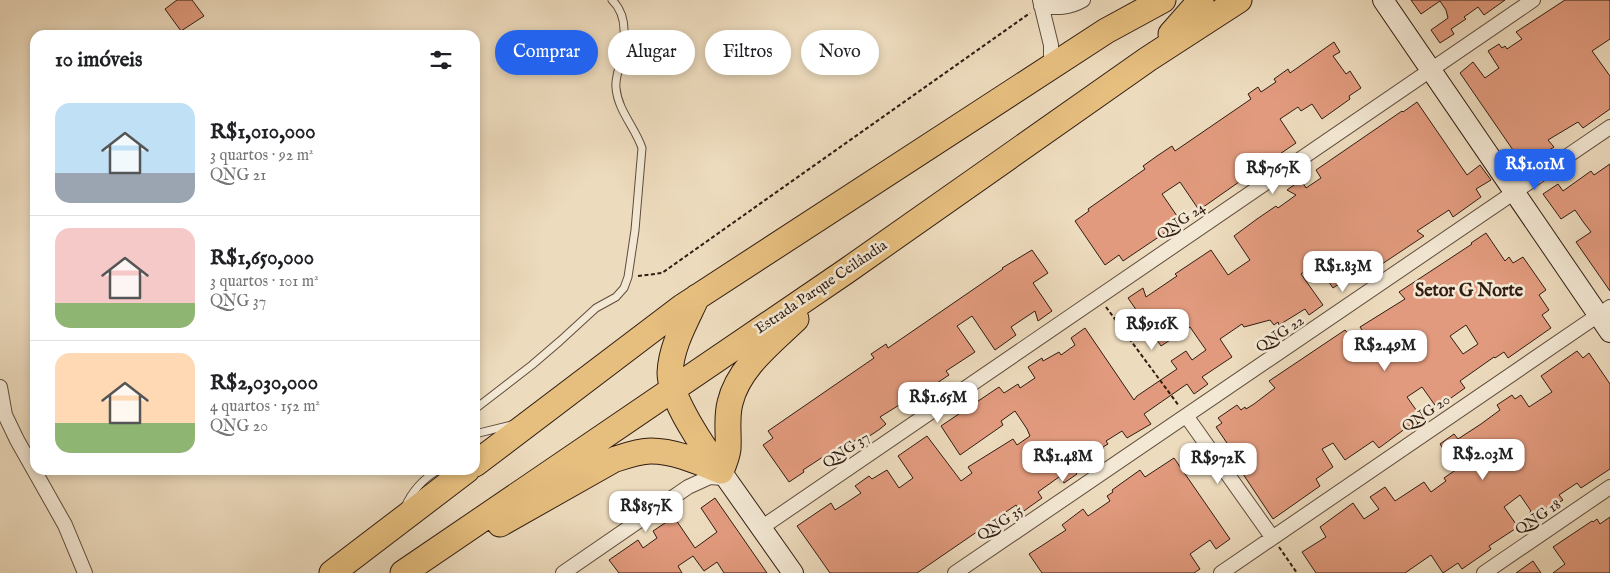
<!DOCTYPE html>
<html lang="pt">
<meta charset="utf-8">
<style>
:root{--surface:#fff;--page:#f2f2f2;--text:#202124;--muted:#757577;--line:#e0e0e0;--accent:#2563eb}
body{margin:0;font-family:"IM FELL English",serif;background:var(--page);color:var(--text);height:100vh;display:flex;flex-direction:column;font-size:19px;white-space:nowrap}
*{box-sizing:border-box;margin:0}
p{font-size:16px;color:var(--muted)}
.icon{flex:none;width:28px;height:28px;fill:none;stroke:currentColor;stroke-width:2;stroke-linecap:round;stroke-linejoin:round}
.map{position:relative;flex:1;overflow:hidden}
.side{position:absolute;left:30px;top:30px;width:450px;height:445px;display:flex;flex-direction:column;background:var(--surface);border-radius:15px;box-shadow:0 2px 8px #0003}
.side>*{flex:none}
.hud{position:absolute;left:495px;top:30px;width:475px;height:45px;display:flex;gap:10px}
.price{position:absolute;translate:-50% -42px;padding:0 11px;border-radius:10px;background:#fff;color:#222;font-size:16px;line-height:32px;filter:drop-shadow(0 1px 2px #0008)}
.price::after{content:'';position:absolute;left:50%;top:30px;width:15px;height:11px;margin-left:-8px;background:inherit;clip-path:polygon(0 0,100% 0,50% 100%)}
.price.current{background:var(--accent);color:#fff}
ul{padding:0;list-style:none}
li{display:flex;align-items:center;gap:15px;height:125px;padding:0 25px}
li+li{border-top:1px solid var(--line)}
li span{display:grid;place-items:center;flex:none;width:140px;height:100px;border-radius:15px;color:#555}
li>.icon{margin-inline-start:auto}
span .icon{width:60px;height:60px;fill:#fffc;stroke-width:1}
li b{font-size:21px}
h2{display:flex;justify-content:space-between;align-items:center;height:60px;padding:0 25px;font-size:21px}
.chip{padding:0 18px;border-radius:22px;background:var(--surface);box-shadow:0 2px 8px #0003;font-size:18px;line-height:45px}
.chip.current{background:var(--accent);color:#fff}
.map>svg:first-child{display:block}
</style>
<div class="map">
<svg width="1610" height="573" viewBox="0 0 1610 573">
<rect width="100%" height="100%" fill="#eddbbd"/>
<filter id="stains"><feTurbulence type="fractalNoise" baseFrequency=".004" numOctaves="4"/><feColorMatrix values="0 0 0 0 .2 0 0 0 0 .09 0 0 0 0 .02 0 0 0 .5 -.17"/></filter>
<radialGradient id="worn" r=".72"><stop offset=".6" stop-color="#630" stop-opacity="0"/><stop offset="1" stop-color="#630" stop-opacity=".3"/></radialGradient>
<!-- building -->
<path fill="#e19a7d" stroke="#311d12" fill-rule="evenodd" d="M177,0H192L204,16L181,31L165,9Z
M1411,0H1505L1484,15L1478,7L1464,17L1466,19L1451,29L1454,34L1440,43L1431,30L1448,18L1446,10L1440,1L1421,14Z
M1565,0H1610V39L1592,51L1610,76V109L1583,128L1578,122L1548,140L1554,147L1524,166L1460,73L1473,62L1485,78L1499,68L1488,51L1499,44L1502,48L1505,46L1507,49L1522,39L1516,32Z
M1334,42L1340,52L1333,56L1346,74L1350,71L1361,88L1349,96L1350,99L1322,119L1312,104L1301,111L1298,107L1280,119L1296,143L1255,171L1250,168L1252,171L1237,180L1239,182L1199,210L1180,182L1162,194L1177,216L1169,222L1172,228L1123,261L1119,255L1105,265L1075,221L1089,211L1088,209L1145,169L1143,166L1157,156L1172,146L1175,151L1251,99L1248,94L1258,87L1261,92L1276,82L1274,79L1288,69L1290,73Z
M1417,102L1467,175L1480,165L1491,180L1476,189L1481,197L1453,217L1449,210L1417,231L1424,236L1361,278L1357,272L1333,288L1316,264L1301,274L1323,305L1309,315L1305,309L1279,325L1278,322L1274,325L1270,320L1244,327L1242,324L1220,339L1232,357L1202,377L1208,384L1194,394L1187,384L1144,414L1151,424L1127,438L1122,431L1106,441L1108,444L1103,447L1104,448L1090,458L1088,456L1072,467L1077,474L1064,483L1059,477L1038,492L1042,498L1021,513L1016,505L917,573H830L797,526L831,503L835,510L846,503L861,493L855,486L869,476L872,479L887,470L899,488L913,478L898,456L927,436L961,481L972,473L968,467L1013,439L1017,445L1030,436L1027,429L1015,411L1001,421L1003,425L960,455L941,426L999,387L1004,393L1018,384L1020,388L1035,378L1028,367L1042,358L1043,361L1059,352L1061,355L1075,345L1071,338L1085,328L1134,400L1137,396L1177,369L1171,361L1186,351L1192,360L1206,350L1190,327L1161,346L1128,298L1143,288L1146,297L1177,276L1175,274L1211,250L1228,275L1250,260L1234,236L1257,219L1276,206L1278,208L1296,195L1287,190L1301,180L1306,188L1321,178L1316,170L1402,111L1403,112Z
M1610,164V291L1576,242L1591,232L1584,223L1575,210L1561,219L1543,194L1558,184L1563,191L1591,171L1594,175Z
M1486,233L1505,261L1509,257L1513,263L1523,257L1546,290L1539,295L1549,310L1542,315L1551,328L1508,358L1504,352L1495,358L1494,357L1460,381L1465,388L1437,408L1422,387L1407,397L1421,417L1379,448L1373,441L1345,460L1333,443L1322,449L1333,467L1316,479L1320,486L1273,519L1241,471L1244,468L1216,427L1222,423L1218,418L1237,405L1241,410L1245,407L1246,409L1254,404L1275,388L1269,381L1345,330L1364,351L1372,345L1360,327L1405,299L1399,292L1472,244L1471,243ZM1466,325L1478,344L1463,354L1450,336Z
M1032,250L1048,273L1033,283L1052,311L1038,321L1035,311L1011,327L1016,335L995,350L972,316L957,326L975,352L946,371L949,375L934,385L937,389L908,409L904,402L880,417L886,424L880,429L865,439L863,435L834,455L832,451L803,470L804,472L789,482L763,445L773,438L768,431L874,358L871,354L886,344L888,348L1003,269L1002,268Z
M1577,351L1583,358L1589,353L1610,384V469L1581,488L1577,483L1559,495L1563,500L1534,520L1529,513L1531,511L1520,495L1504,507L1518,527L1489,546L1491,549L1462,569L1458,563L1443,573L1431,555L1405,573H1316L1302,552L1326,537L1320,527L1353,503L1364,519L1379,509L1370,497L1385,487L1395,501L1424,482L1431,492L1446,481L1444,478L1457,469L1440,444L1454,434L1458,439L1481,424L1500,410L1497,405L1512,395L1515,399L1521,395L1529,407L1552,392L1541,376Z
M1174,458L1230,539L1216,549L1210,540L1190,554L1200,569L1194,573H1042L1029,554L1066,530L1062,525L1083,509L1088,516L1110,501L1107,496L1113,492L1112,490L1140,470L1145,477Z
M715,498L767,573H724L717,562L704,571L693,556L678,566L682,573H619L609,560L638,540L643,548L657,538L653,531L674,517L695,548L717,532L701,508Z
M1610,517V573H1553L1565,564L1553,547L1592,521L1593,522L1597,519L1600,524Z
M1533,561L1541,573H1516Z"/>
<g fill="none" stroke-linecap="round" stroke-linejoin="round">
<!-- lane casing -->
<g stroke="#604c3d" stroke-width="9">
<path id="lane" d="M475,409L532,365L560,341L596,308L616,297L624,288L628,277L635,230L642,148C635,127 618,111 616,88C615,81 618,73 619,66C624,44 630,17 612,0
M475,434L511,425
M405,507C412,491 423,479 438,470"/>
</g>
<!-- street casing -->
<g stroke="#604c3d" stroke-width="16">
<path id="street" d="M1040,0L1051,45V67
M1041,6C1057,8 1069,8 1083,0
M0,387L5,415L17,440L65,525L85,573
M1187,417L1272,537
M761,528L1533,0
M563,573L688,487L710,477L723,478
M955,573L1610,127
M1221,573L1610,307
M1484,573L1610,487"/>
</g>
<!-- secondary casing -->
<g stroke="#311d12" stroke-width="22">
<path id="secondary" d="M1383,0L1610,332
M721,471L793,573"/>
</g>
<!-- highway casing -->
<g stroke="#311d12" stroke-width="27">
<path id="highway" d="M1171,34L1201,0
M697,297C686,321 671,346 670,373C670,399 705,450 721,471
M475,464L682,307L1106,31L1163,0
M721,471C724,464 727,457 728,449C729,434 726,418 730,403C738,368 771,343 796,319
M500,524L613,460C625,456 638,451 651,451C675,451 699,462 721,471
M332,573L467,470
M403,573L845,272L1148,59L1239,0"/>
</g>
<!-- path -->
<path stroke="#311d12" stroke-width="2" stroke-dasharray="4 2.5" stroke-linecap="butt" d="M638,276L662,273L1030,13
M1106,307L1179,406
M1279,547L1297,573"/>
<!-- lane -->
<use href="#lane" stroke="#f3e8d4" stroke-width="7"/>
<!-- street -->
<use href="#street" stroke="#f3e8d4" stroke-width="14"/>
<!-- secondary -->
<use href="#secondary" stroke="#f3e8d4" stroke-width="20"/>
<!-- highway -->
<use href="#highway" stroke="#e6be7e" stroke-width="25"/>
</g>
<g text-anchor="middle" dominant-baseline="central" stroke-width="5" stroke-linejoin="round" paint-order="stroke">
<!-- street labels -->
<g font-size="15" fill="#311d12" stroke="#f3e8d4">
<text transform="translate(1181 221) rotate(-34)">QNG 24</text>
<text transform="translate(821 287) rotate(-34)">Estrada Parque Ceilândia</text>
<text transform="translate(1280 334) rotate(-34)">QNG 22</text>
<text transform="translate(1426 413) rotate(-34)">QNG 20</text>
<text transform="translate(846 450) rotate(-34)">QNG 37</text>
<text transform="translate(1538 517) rotate(-34)">QNG 18</text>
<text transform="translate(1000 523) rotate(-34)">QNG 35</text>
</g>
<!-- quarter labels -->
<g font-size="18" font-weight="bold" fill="#311d12" stroke="#f3e8d4">
<text x="1469" y="291">Setor G Norte</text>
</g>
</g>
<rect width="100%" height="100%" filter="url(#stains)"/>
<rect width="100%" height="100%" fill="url(#worn)"/>
</svg>
<b class="price current" style="left:1535px;top:191px">R$1.01M</b>
<b class="price" style="left:1273px;top:195px">R$767K</b>
<b class="price" style="left:1343px;top:293px">R$1.83M</b>
<b class="price" style="left:1152px;top:351px">R$916K</b>
<b class="price" style="left:1385px;top:372px">R$2.49M</b>
<b class="price" style="left:938px;top:424px">R$1.65M</b>
<b class="price" style="left:1483px;top:481px">R$2.03M</b>
<b class="price" style="left:1063px;top:483px">R$1.48M</b>
<b class="price" style="left:1218px;top:485px">R$972K</b>
<b class="price" style="left:646px;top:533px">R$857K</b>
<div class="hud">
<a class="chip current">Comprar</a>
<a class="chip">Alugar</a>
<a class="chip">Filtros</a>
<a class="chip">Novo</a>
</div>
<section class="side">
<h2>10 imóveis<svg class="icon" aria-label="filters" viewBox="0 0 24 24"><path d="M4 7h16M4 17h16"/><circle cx="9" cy="7" r="2"/><circle cx="15" cy="17" r="2"/></svg></h2>
<ul>
<li><span style="background:linear-gradient(#bfe0f5 70%,#9aa5b1 0)"><svg class="icon" aria-label="home" viewBox="0 0 24 24"><path d="M3 11l9-7 9 7M6 9v11h12V9"/></svg></span><div><b>R$1,010,000</b><p>3 quartos · 92 m²</p><p>QNG 21</p></div></li>
<li><span style="background:linear-gradient(#f6c9c9 75%,#8fb573 0)"><svg class="icon" aria-label="home" viewBox="0 0 24 24"><path d="M3 11l9-7 9 7M6 9v11h12V9"/></svg></span><div><b>R$1,650,000</b><p>3 quartos · 101 m²</p><p>QNG 37</p></div></li>
<li><span style="background:linear-gradient(#ffd9b3 70%,#8fb573 0)"><svg class="icon" aria-label="home" viewBox="0 0 24 24"><path d="M3 11l9-7 9 7M6 9v11h12V9"/></svg></span><div><b>R$2,030,000</b><p>4 quartos · 152 m²</p><p>QNG 20</p></div></li>
</ul>
</section>
</div>
